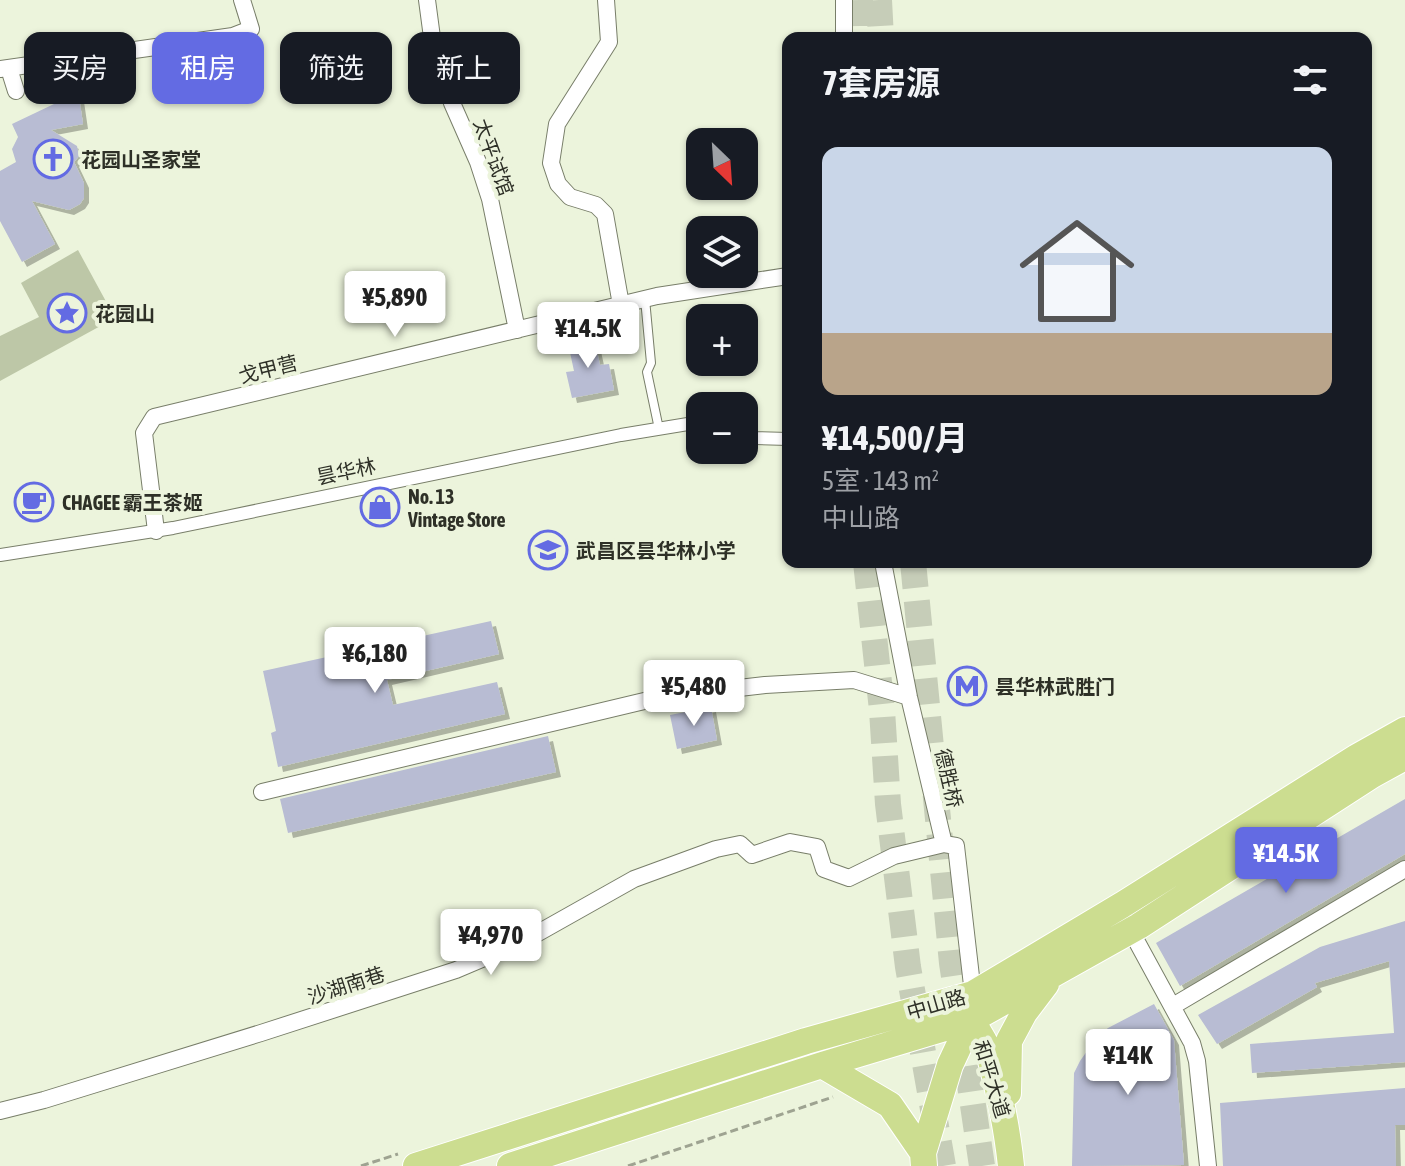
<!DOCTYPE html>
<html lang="zh">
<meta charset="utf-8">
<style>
:root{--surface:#171b24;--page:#20242c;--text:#f1f3f6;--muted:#9ea1a6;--line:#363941;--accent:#636be3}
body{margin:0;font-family:"Asap Condensed","Noto Sans SC",sans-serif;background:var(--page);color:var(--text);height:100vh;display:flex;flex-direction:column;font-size:30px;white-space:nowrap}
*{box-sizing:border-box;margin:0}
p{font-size:26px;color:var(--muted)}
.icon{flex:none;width:44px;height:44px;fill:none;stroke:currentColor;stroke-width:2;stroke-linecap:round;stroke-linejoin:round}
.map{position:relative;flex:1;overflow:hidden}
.side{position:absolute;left:782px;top:32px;width:590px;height:536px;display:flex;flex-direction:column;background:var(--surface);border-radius:16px;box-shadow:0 2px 6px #0004}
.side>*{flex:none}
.guide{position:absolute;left:24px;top:32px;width:638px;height:72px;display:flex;gap:16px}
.needle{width:52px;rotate:155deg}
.controls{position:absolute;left:686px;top:128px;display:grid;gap:16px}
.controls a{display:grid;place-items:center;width:72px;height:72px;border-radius:16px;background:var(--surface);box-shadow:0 2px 6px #0004;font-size:40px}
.price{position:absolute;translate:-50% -68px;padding:0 18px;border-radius:8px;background:#fff;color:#222;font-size:26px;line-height:52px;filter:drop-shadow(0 2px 4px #0008)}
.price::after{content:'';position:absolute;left:50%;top:48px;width:24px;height:18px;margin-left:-12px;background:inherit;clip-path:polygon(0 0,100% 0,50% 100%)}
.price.current{background:var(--accent);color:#fff}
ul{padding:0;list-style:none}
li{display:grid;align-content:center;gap:16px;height:424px;padding:0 40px}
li+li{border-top:2px solid var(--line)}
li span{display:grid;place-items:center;height:248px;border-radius:16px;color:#555}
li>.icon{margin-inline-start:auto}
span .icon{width:144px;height:144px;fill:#fffc;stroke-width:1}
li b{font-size:34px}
h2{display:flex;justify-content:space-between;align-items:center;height:96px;padding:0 40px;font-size:34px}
.pill{padding:0 28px;border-radius:16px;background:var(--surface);box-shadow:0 2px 6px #0004;font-size:28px;line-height:72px}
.pill.current{background:var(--accent);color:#fff}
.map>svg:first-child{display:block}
</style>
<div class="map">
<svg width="1405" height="1166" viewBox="0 0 1405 1166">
<defs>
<filter id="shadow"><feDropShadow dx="5" dy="5" stdDeviation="0" flood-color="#0004"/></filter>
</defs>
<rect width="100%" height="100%" fill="#ecf4dc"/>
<!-- forest -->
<path fill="#bdc7a7" d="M78,250L115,318L0,381V336L39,317L21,283Z"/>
<!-- building -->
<path fill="#b8bcd3" filter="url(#shadow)" d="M78,90L83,124L51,130L77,146L79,156L74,162L84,183V198L80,204L69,210L32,201L55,244L22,262L0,221V171L16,162L12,149L18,137L12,124L54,104L52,94Z
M594,337L600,365L609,364L614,390L572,398L566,372L574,371L568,343Z
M491,621L499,654L387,680L393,705L497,682L505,714L278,767L271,733L276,731L263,671Z
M711,707L717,740L677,749L670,715Z
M548,736L556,772L288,833L280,799Z
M1405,799V854L1180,986L1156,943Z
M1405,921V1062L1252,1073L1250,1044L1394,1033L1389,961L1315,983L1317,987L1217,1044L1198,1015L1320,947Z
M1154,1004L1174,1040L1184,1165L1072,1166L1074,1073L1080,1061L1097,1037L1108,1028Z
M1405,1088V1125H1395L1396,1166H1223L1220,1103Z"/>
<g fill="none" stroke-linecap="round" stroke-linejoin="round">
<!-- primary-tunnel -->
<path stroke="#c6cdb8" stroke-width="26" stroke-dasharray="26 13" stroke-linecap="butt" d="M860,0L861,38
M879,0L881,38
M866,562L882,710L888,804L908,967L943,1166
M913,562L952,963L982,1166"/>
<!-- service casing -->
<g stroke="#787e69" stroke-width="10">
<path id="service" d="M645,299L651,363L647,372L659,429"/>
</g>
<!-- pedestrian casing -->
<g stroke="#787e69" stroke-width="14">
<path id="pedestrian" d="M744,431L754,438L788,439
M0,555L173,528L621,435L700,422"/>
</g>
<!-- minor casing -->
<g stroke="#787e69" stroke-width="18">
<path id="minor" d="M427,0L433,45L452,103L478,162L490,199L517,330
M606,0L609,42L557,124L551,163L558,184L570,197L596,205L605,214L621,305
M844,0V38
M0,69L233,36L251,29L242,0
M11,75L16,91
M156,531L144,433L154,417L657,296L788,276
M883,562L909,697L944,844L956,846L973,994
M262,792L661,697L765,685L854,680L909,697
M1131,931L1192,1043L1197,1061L1208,1166
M1173,1006L1405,869
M0,1111L44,1100L261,1033L456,970L522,942L634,879L716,849L740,844L752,855L790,842L817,847L824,869L849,878L894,856L944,844"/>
</g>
<!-- primary casing -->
<g stroke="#fff" stroke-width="28">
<path id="primary" d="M972,1006C970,1028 983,1033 989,1053C999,1090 1007,1127 1011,1166
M822,1065L890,1105L923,1153L924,1166
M1008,1093L1009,1041L1024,1013L1046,984
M923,1153L950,1065L971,1020
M416,1166L806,1041L973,994L1122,905L1357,757L1405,730
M510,1166L822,1065L971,1020L1139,926L1372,775L1405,757"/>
</g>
<!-- path -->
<path stroke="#9ea391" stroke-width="3" stroke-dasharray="8 4" stroke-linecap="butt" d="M361,1166L398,1154
M628,1166L833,1097"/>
<!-- service -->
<use href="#service" stroke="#fff" stroke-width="8"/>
<!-- pedestrian -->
<use href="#pedestrian" stroke="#fff" stroke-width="12"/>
<!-- minor -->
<use href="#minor" stroke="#fff" stroke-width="16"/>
<!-- primary -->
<use href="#primary" stroke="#ccdd90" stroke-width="26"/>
</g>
<!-- icons -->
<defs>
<g id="church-ring" transform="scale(2)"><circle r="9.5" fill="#ecf4dc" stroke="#636be3" stroke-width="1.5"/><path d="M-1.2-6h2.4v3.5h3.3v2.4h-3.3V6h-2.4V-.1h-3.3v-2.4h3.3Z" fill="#636be3"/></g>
<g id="sight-ring" transform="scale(2)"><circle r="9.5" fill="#ecf4dc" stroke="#636be3" stroke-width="1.5"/><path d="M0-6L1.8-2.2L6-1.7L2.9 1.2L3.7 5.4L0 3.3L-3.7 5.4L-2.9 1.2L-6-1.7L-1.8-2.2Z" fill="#636be3"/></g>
<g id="cafe-ring" transform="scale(2)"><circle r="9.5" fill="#ecf4dc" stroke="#636be3" stroke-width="1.5"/><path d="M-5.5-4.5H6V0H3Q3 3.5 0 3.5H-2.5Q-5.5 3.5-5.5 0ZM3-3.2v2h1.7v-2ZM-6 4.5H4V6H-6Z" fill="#636be3"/></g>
<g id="shop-ring" transform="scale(2)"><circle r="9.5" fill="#ecf4dc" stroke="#636be3" stroke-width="1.5"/><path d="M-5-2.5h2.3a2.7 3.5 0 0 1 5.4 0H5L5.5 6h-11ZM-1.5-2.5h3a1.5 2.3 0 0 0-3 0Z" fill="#636be3"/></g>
<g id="school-ring" transform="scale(2)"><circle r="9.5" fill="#ecf4dc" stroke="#636be3" stroke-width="1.5"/><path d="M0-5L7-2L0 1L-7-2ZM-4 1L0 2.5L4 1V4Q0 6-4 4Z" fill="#636be3"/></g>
<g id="metro-ring" transform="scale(2)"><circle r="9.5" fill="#ecf4dc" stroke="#636be3" stroke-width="1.5"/><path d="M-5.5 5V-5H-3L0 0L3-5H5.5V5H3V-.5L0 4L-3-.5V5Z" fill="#636be3"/></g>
</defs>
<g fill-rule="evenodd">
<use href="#church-ring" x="53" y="159"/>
<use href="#sight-ring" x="67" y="313"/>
<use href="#cafe-ring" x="34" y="502"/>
<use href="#shop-ring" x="380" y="507"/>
<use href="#school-ring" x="548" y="550"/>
<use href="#metro-ring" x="967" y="686"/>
</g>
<g text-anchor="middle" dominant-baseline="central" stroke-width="8" stroke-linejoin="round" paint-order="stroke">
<!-- street labels -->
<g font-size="20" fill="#2e3027" stroke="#ecf4dc">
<text transform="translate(494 157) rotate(70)">太平试馆</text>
<text transform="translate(268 369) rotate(-14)">戈甲营</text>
<text transform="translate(346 471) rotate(-12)">昙华林</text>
<text transform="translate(949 778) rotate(77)">德胜桥</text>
<text transform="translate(346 985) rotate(-18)">沙湖南巷</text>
<text transform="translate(936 1004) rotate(-16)">中山路</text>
<text transform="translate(992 1079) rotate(73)">和平大道</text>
</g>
<!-- poi labels -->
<g font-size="20" font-weight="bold" fill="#2e3027" stroke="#ecf4dc" text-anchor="start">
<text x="81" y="159">花园山圣家堂</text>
<text x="95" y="313">花园山</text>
<text x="408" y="496">No. 13<tspan x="408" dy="23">Vintage Store</tspan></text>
<text x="62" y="502">CHAGEE 霸王茶姬</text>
<text x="576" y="550">武昌区昙华林小学</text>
<text x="995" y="686">昙华林武胜门</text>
</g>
</g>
</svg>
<div class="controls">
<a><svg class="needle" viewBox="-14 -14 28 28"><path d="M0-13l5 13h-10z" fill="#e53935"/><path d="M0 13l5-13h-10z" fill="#9ea1a6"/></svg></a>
<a><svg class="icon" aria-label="layers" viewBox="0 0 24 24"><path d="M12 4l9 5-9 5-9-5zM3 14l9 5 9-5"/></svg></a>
<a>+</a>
<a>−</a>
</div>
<b class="price" style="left:395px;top:339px">¥5,890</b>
<b class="price" style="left:588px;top:370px">¥14.5K</b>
<b class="price" style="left:375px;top:695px">¥6,180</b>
<b class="price" style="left:694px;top:728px">¥5,480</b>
<b class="price current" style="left:1286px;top:895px">¥14.5K</b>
<b class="price" style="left:491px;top:977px">¥4,970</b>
<b class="price" style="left:1128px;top:1097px">¥14K</b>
<div class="guide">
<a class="pill">买房</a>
<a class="pill current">租房</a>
<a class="pill">筛选</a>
<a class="pill">新上</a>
</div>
<section class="side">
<h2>7套房源<svg class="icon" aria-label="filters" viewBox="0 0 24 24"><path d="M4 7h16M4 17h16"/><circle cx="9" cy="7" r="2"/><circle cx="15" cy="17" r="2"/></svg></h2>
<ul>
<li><span style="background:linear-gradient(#c9d6e8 75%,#b9a48a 0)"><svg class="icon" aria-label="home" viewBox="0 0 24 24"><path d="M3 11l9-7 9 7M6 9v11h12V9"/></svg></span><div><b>¥14,500/月</b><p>5室 · 143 m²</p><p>中山路</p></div></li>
</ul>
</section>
</div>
